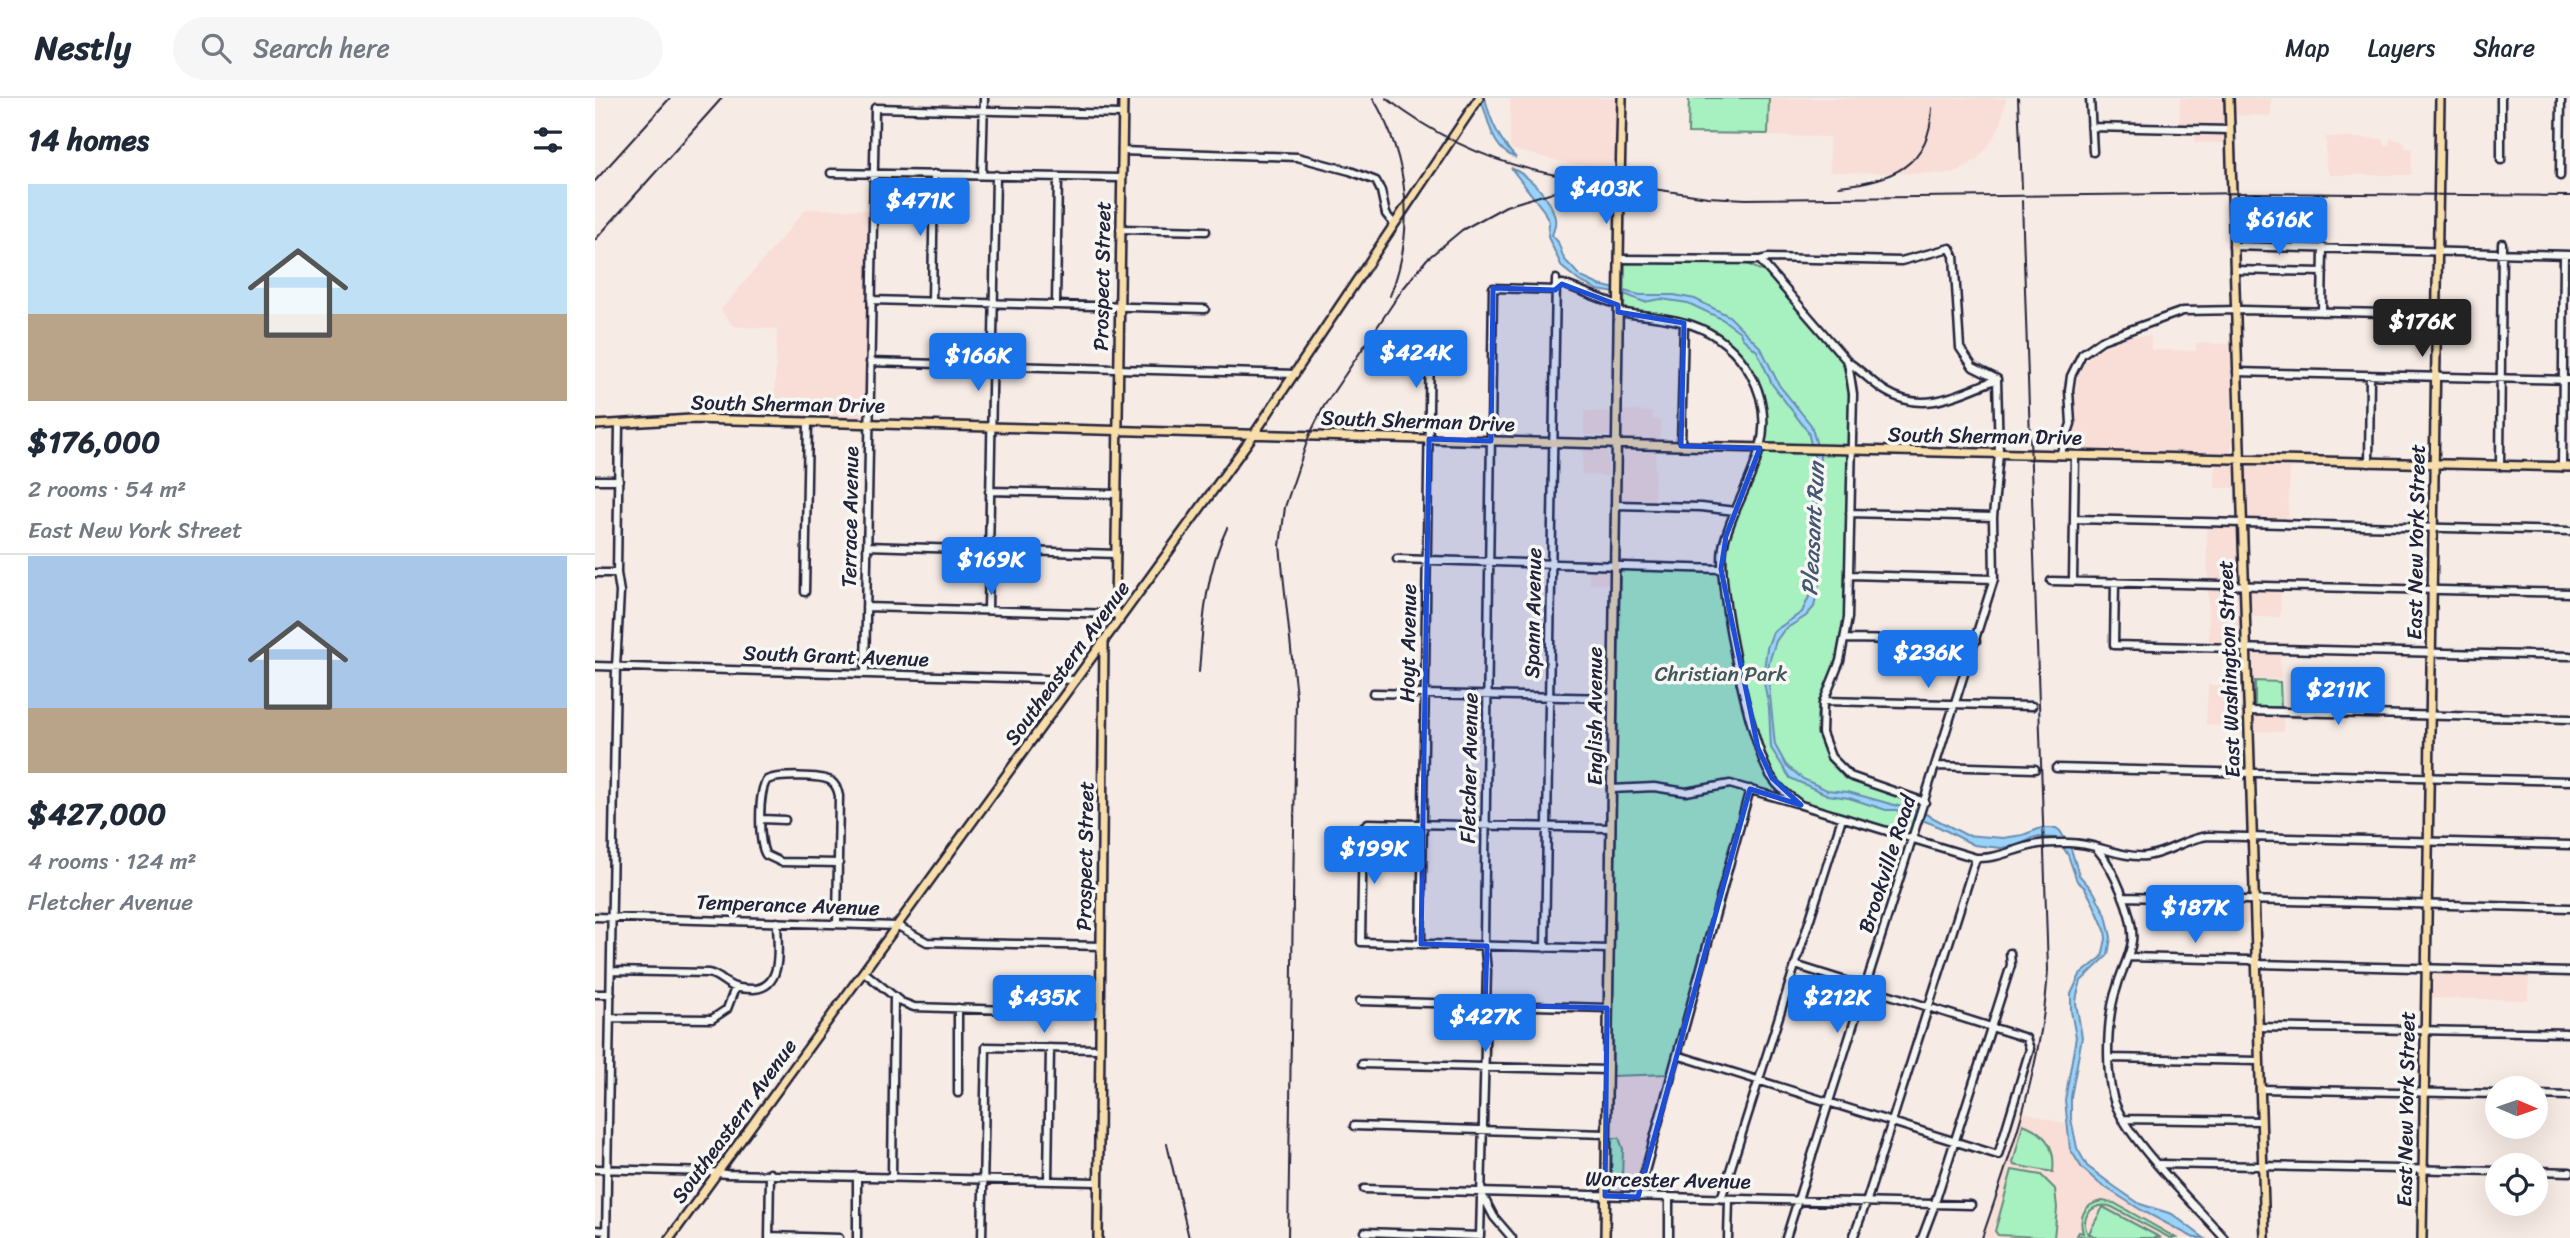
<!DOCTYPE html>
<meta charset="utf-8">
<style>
:root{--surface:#fff;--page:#f6f6f7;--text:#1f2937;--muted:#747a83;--line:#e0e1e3;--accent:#1a73e8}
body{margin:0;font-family:Sriracha,sans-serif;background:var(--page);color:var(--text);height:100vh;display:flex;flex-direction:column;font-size:26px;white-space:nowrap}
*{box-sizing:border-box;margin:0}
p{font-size:23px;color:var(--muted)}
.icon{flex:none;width:38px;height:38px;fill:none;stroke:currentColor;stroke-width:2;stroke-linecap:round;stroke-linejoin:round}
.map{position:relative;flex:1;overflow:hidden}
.details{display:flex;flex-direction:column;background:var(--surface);width:595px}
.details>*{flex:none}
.needle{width:46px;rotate:92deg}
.fabs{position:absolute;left:1890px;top:978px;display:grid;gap:14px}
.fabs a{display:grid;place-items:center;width:63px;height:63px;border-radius:50%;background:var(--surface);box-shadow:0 7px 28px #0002;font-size:35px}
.price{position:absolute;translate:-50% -60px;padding:0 16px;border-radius:7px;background:var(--accent);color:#fff;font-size:23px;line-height:46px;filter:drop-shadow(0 2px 4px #0008)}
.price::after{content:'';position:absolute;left:50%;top:42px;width:21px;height:16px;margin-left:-10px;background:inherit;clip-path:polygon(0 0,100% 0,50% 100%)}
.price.active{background:#222;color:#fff}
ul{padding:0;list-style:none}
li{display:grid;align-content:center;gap:14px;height:371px;padding:0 28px}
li+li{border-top:2px solid var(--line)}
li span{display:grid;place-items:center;height:217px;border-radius:0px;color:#555}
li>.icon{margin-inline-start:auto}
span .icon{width:126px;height:126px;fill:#fffc;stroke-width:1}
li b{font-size:30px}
h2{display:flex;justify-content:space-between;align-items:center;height:84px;padding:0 28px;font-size:30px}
header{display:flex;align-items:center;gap:42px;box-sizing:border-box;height:98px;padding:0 35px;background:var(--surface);border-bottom:2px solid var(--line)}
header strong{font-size:33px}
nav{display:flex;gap:38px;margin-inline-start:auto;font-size:24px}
.search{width:490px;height:63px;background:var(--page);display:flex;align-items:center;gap:18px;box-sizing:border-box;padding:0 24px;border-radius:38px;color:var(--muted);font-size:26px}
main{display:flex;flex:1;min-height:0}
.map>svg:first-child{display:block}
</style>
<header>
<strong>Nestly</strong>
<div class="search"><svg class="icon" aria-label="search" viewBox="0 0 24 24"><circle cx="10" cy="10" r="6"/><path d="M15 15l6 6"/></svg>Search here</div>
<nav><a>Map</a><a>Layers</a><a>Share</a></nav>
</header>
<main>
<section class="details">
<h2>14 homes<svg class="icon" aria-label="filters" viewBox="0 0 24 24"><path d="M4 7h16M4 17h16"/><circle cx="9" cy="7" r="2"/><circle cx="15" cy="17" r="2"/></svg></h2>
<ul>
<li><span style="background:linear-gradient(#bfe0f5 60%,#b9a48a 0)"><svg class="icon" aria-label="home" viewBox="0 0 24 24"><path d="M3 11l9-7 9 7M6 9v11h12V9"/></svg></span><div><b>$176,000</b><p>2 rooms · 54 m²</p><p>East New York Street</p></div></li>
<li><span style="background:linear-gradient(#a9c7e8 70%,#b9a48a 0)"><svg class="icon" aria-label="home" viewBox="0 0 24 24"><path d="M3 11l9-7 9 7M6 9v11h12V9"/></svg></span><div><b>$427,000</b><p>4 rooms · 124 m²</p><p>Fletcher Avenue</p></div></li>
</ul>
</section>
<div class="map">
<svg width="1975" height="1140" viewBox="0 0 1975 1140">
<rect width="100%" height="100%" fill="#f7ebe5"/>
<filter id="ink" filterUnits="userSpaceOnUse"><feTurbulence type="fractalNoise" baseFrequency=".0143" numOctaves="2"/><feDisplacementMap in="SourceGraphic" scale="14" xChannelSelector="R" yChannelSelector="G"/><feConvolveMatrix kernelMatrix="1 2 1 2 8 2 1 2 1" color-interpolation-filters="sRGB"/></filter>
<g filter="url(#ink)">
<!-- built -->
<path fill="#f8ded6" d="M915,0H1023L1021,68L980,67L915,51Z
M1173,0H1411L1406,25L1394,47L1381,62L1358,76L1235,74L1234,39L1172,38Z
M1585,0H1629L1628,29L1584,28Z
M1639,0H1676V18L1640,17Z
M1601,34L1628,35L1630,45H1600Z
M1731,39L1788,41L1789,47H1794L1795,40L1810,44V50H1817L1816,77H1735L1731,69Z
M211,111L275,112L271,322L179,318L182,231L138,228L126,212Z
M1534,238H1556V252L1601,253V245L1636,246L1637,355L1527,352L1481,354L1475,350L1482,281L1487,268L1502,252Z
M1026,312L1057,314L1058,322H1066L1065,342L1027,340Z
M989,313L1015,314L1014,338L989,337Z
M991,349L1013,353L1014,378L987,376L988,353Z
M1031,350L1061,351L1059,406L1024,405L1026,354Z
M1620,364L1640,365L1641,390H1620Z
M1695,366L1693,423L1652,422L1651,372L1657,367L1686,368Z
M1611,427L1642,428L1644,484L1613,483Z
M994,468H1015L1014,486H994Z
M1613,490H1644L1646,547H1614Z
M1655,492H1686L1685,519H1655Z
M1656,554L1685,555L1686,581H1657Z
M1613,587L1647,588L1648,628L1611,627Z
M1658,618H1688V634L1659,633Z
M1615,803L1654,804V826H1614Z
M1834,874L1930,876L1934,877L1933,902L1834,900Z
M1074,977L1043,1091L1040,1094L1016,1093L1018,979Z
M1429,1014L1473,1027L1475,1051L1487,1070L1505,1086L1546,1112L1599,1140H1389Z"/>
<!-- green -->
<path fill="#a7f0bf" stroke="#64897d" stroke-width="2" d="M1094,0H1174L1173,36L1093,35Z
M1030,165L1152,166L1170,174L1246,260L1255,292L1251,515L1239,569L1225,601L1222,618L1224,636L1229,653L1249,680L1327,707L1317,733L1312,736L1154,690L1075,976L1017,978L1025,470L1132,474C1128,435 1153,398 1165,362C1184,306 1154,243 1098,224C1075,216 1053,215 1029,213Z
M1660,583L1685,584L1686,609L1660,610Z
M1428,1026C1450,1034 1461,1050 1458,1074L1419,1067L1418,1065Z
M1017,1040H1024L1028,1051L1027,1080H1016Z
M1417,1072L1446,1077L1460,1091L1462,1110L1459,1140L1403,1137L1400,1133Z
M1507,1103L1519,1105L1581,1140H1575L1517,1109C1496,1102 1481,1123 1496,1140L1482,1137L1484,1134L1488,1135C1483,1118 1490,1106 1507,1103Z
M1508,1109L1566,1140H1502L1494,1135Z"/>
<!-- water -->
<path fill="#9ad3fa" stroke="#6a8cae" stroke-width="2" d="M885,0H890C895,23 904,42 921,60C895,51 895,22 885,0Z
M916,70C934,78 956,99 960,120C961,126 959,132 957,137L963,144L969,161L986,179L1004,187L1045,197H1079L1100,201L1134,218L1166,250L1184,287L1216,327L1225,358L1221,441L1224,485L1219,509L1211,518L1189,532L1181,543L1174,564L1173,578L1180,647L1191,667L1208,681L1232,692L1253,694L1331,716L1371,737L1408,740L1428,737L1446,730H1461L1465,733L1476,751L1484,777L1499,794L1511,817L1516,839L1513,857L1486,883L1482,897L1481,905L1487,939L1476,999V1021L1482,1050L1492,1068L1520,1089L1545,1106L1577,1116L1609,1140H1599L1546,1112L1505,1086L1487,1070L1475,1051L1470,1002L1481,939L1476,913V896L1485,877L1507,859L1511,841L1510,832L1499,807L1490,790L1482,783L1473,757L1462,740L1440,739L1424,747L1406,750L1379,747L1340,727L1301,712H1291L1254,700L1233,697L1195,680L1176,650L1174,610L1168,579L1172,550L1178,534L1207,514L1218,490L1216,466L1219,358L1213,334L1177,286L1162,253L1147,240L1145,234L1127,221L1093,205L1066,201L1049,204L1032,197L1003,192L984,183L967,169L953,139L954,124L949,113Z"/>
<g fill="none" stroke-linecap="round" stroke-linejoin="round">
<!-- minor casing -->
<g stroke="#22223b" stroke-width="11">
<path id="minor" d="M1495,0L1498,54
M1496,29L1635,32
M527,53L702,59L755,73L781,83L786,93L791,116L799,126
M1906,62V0
M236,75L526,80
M387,77L389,0
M1965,78L1966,0
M525,131L611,133
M1638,148L1975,157
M1024,161L1165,162L1253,264L1258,296L1253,520L1245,563L1228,605L1227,635L1236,659L1255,678L1330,704
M1165,162L1173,160L1306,163L1355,150L1359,158L1365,250L1378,269L1402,281L1404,356L1398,419L1399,481L1191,1140
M1639,172L1728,174
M961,191L963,187L968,186L1023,207
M276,202L610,211
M337,204L339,76
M461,207L463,79
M1023,214C1048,218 1073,219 1097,227C1147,244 1179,297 1165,350C1157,384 1135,415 1128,449C1121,487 1155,644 1175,677C1183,690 1194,698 1206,707L1381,760C1403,761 1419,751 1439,747C1449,744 1461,745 1472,745C1499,744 1523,760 1551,758C1574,755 1591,740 1613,738L1975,747
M1727,214L1728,150
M275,264L700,276
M1253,264C1267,273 1278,286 1292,294C1330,317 1366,295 1402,281
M1642,274L1975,282
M1086,348L1089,225
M1465,357L1476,326L1474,292L1476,278L1487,256L1507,242L1588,213L1646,212L1841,216
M1774,365L1775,277
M1905,368L1907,145
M1967,369L1969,157
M0,382H24
M394,393L521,396
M1020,407L1106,409L1140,413
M1255,415L1398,419
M1479,421L1975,433
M272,448L521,456
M802,461L1126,471
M0,475H22
M1254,477L1399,481
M1456,483L1975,495
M1478,483L1480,357
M1520,484L1519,547L1975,558
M210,494L213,324
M271,509L520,516
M393,512L401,77
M1250,541L1381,543
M0,568L481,582
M270,576L280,10L527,16
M778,595L1017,600
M1229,603L1437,608
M1653,613L1975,621
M1341,668L1440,671
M1461,670L1975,683
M1016,691L1059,689L1091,694L1135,686L1201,705
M167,721L190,722
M1502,751C1518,769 1540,819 1537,843C1535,859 1526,873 1522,889C1512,917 1510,970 1518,999C1528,1039 1601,1107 1629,1140
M1528,799L1975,810
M0,819L303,828L332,844L506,848
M242,826L244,698C243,692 241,687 236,683C226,677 183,677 172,682C163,693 163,745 171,757L186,764L244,765
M826,846L835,243
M950,850L961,181
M1013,851L766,844L768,729L773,725L1015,730
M1533,859L1655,862L1666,866L1975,874
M16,873L113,875C124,877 128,884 137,888C143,891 152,891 159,891C190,889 182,845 182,824
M269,874L306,904L319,909L506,915
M0,896H16
M765,903L1012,910
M15,920L117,921L132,911L140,890
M1663,929L1975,935
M1082,957L1403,1057L1435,951L1431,940L1200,867
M1515,960L1664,963
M767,966L1012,972
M1665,991L1902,996
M363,995V910
M1941,997L1975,998
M1527,1021L1666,1023
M759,1028L1011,1036
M1564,1066L1902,1073
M0,1071L116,1074L131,1076L503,1084
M1941,1073L1975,1074
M297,1079L299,898
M453,1083L455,950
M769,1091L1376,1107
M1043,1099L1155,691
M889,1100L899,1119L917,1140
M1126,1101L1247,720
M0,1132L11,1133
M770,1134L885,1138L892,873L889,842L898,190L961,192
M174,1138L244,1140
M11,1140L21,569L25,494L22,475L24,326
M174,1140L175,1075
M262,1140V1078
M387,1140L391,949L505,951
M1074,1140V1099
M1133,1140L1134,1101
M1258,1140L1271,1105L1381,760
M1327,1140L1338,1111L1409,889L1416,867L1415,855"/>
</g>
<!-- major casing -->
<g stroke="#22223b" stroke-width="12">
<path id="major" d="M1634,0L1670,1140
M1025,83L1027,0
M0,327L96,321L213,324L1086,348L1975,369
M524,523L520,509L528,0
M75,1140L659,336L884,0
M503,1140L509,545
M1010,1140L1025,95
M1827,1140L1845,0"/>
</g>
<!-- minor -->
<use href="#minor" stroke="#f6f6f2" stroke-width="6"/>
<!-- major -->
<use href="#major" stroke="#f8deab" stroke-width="7"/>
<!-- rail -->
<path stroke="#22223b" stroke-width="2" d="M778,0C814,61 821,132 795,198
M791,0C850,46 915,73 989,81
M1423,0L1427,90
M0,83L75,0
M1017,85L1113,99L1151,101L1659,95L1975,98
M1244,88C1296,83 1335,68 1337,10
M0,142L127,0
M604,574C608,524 610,476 632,430
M572,1046L594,1140
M693,1140L701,598L685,448L690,409L714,338L729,308L807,192L832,161L867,132L911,108L978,88L1026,86
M1387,1140C1417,1053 1448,964 1453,871L1427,103"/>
</g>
</g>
<!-- marked area -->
<path fill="#1d4ed8" fill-opacity="0.2" stroke="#1d4ed8" stroke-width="5" stroke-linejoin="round" d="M967,186L1023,207V214L1089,225L1086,348L1165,350L1131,438L1126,471L1163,650L1177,680L1206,707L1155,691L1043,1099L1010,1098L1012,910L890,907L892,848L826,846L834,341L896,343L898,190L960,192Z"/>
<g text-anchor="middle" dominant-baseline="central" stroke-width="7" stroke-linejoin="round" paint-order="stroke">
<!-- street labels -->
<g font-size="21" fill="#22223b" stroke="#f6f6f2">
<text transform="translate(507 178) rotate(-89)">Prospect Street</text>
<text transform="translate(193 306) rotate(1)">South Sherman Drive</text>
<text transform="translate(823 323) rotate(2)">South Sherman Drive</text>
<text transform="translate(1390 338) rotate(1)">South Sherman Drive</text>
<text transform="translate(255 419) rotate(-89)">Terrace Avenue</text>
<text transform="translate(1821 444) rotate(-89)">East New York Street</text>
<text transform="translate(938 515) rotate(-89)">Spann Avenue</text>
<text transform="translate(813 545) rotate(-89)">Hoyt Avenue</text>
<text transform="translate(241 558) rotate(2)">South Grant Avenue</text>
<text transform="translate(472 565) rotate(-54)">Southeastern Avenue</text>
<text transform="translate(1634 571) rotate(-92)">East Washington Street</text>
<text transform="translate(1000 618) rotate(-90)">English Avenue</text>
<text transform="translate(874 670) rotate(-89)">Fletcher Avenue</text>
<text transform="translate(490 758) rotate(-89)">Prospect Street</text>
<text transform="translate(1292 766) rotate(-72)">Brookville Road</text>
<text transform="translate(193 807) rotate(2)">Temperance Avenue</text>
<text transform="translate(1811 1011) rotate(-89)">East New York Street</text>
<text transform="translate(139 1023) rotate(-54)">Southeastern Avenue</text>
<text transform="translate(1073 1082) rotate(1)">Worcester Avenue</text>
</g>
<!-- park labels -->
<g font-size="21" fill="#43565c" stroke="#f6f6f2">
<text x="1126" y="576">Christian Park</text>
</g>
<!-- water labels -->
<g font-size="23" font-style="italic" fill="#465774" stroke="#f6f6f2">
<text transform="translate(1218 431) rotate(-87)">Pleasant Run</text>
</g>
</g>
</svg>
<div class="fabs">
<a><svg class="needle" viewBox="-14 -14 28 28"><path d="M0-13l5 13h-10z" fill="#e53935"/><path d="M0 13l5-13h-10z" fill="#747a83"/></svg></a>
<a><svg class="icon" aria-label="locate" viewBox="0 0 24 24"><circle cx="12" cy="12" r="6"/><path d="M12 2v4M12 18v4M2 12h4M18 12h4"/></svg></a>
</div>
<b class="price" style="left:1011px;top:128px">$403K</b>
<b class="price" style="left:325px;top:140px">$471K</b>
<b class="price" style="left:1684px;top:159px">$616K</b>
<b class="price active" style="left:1827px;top:261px">$176K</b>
<b class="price" style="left:821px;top:292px">$424K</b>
<b class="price" style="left:383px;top:295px">$166K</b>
<b class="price" style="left:396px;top:499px">$169K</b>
<b class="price" style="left:1333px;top:592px">$236K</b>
<b class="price" style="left:1743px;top:629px">$211K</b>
<b class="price" style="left:779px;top:788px">$199K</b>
<b class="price" style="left:1600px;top:847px">$187K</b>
<b class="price" style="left:449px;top:937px">$435K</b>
<b class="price" style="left:1242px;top:937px">$212K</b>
<b class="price" style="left:890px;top:956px">$427K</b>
</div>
</main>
